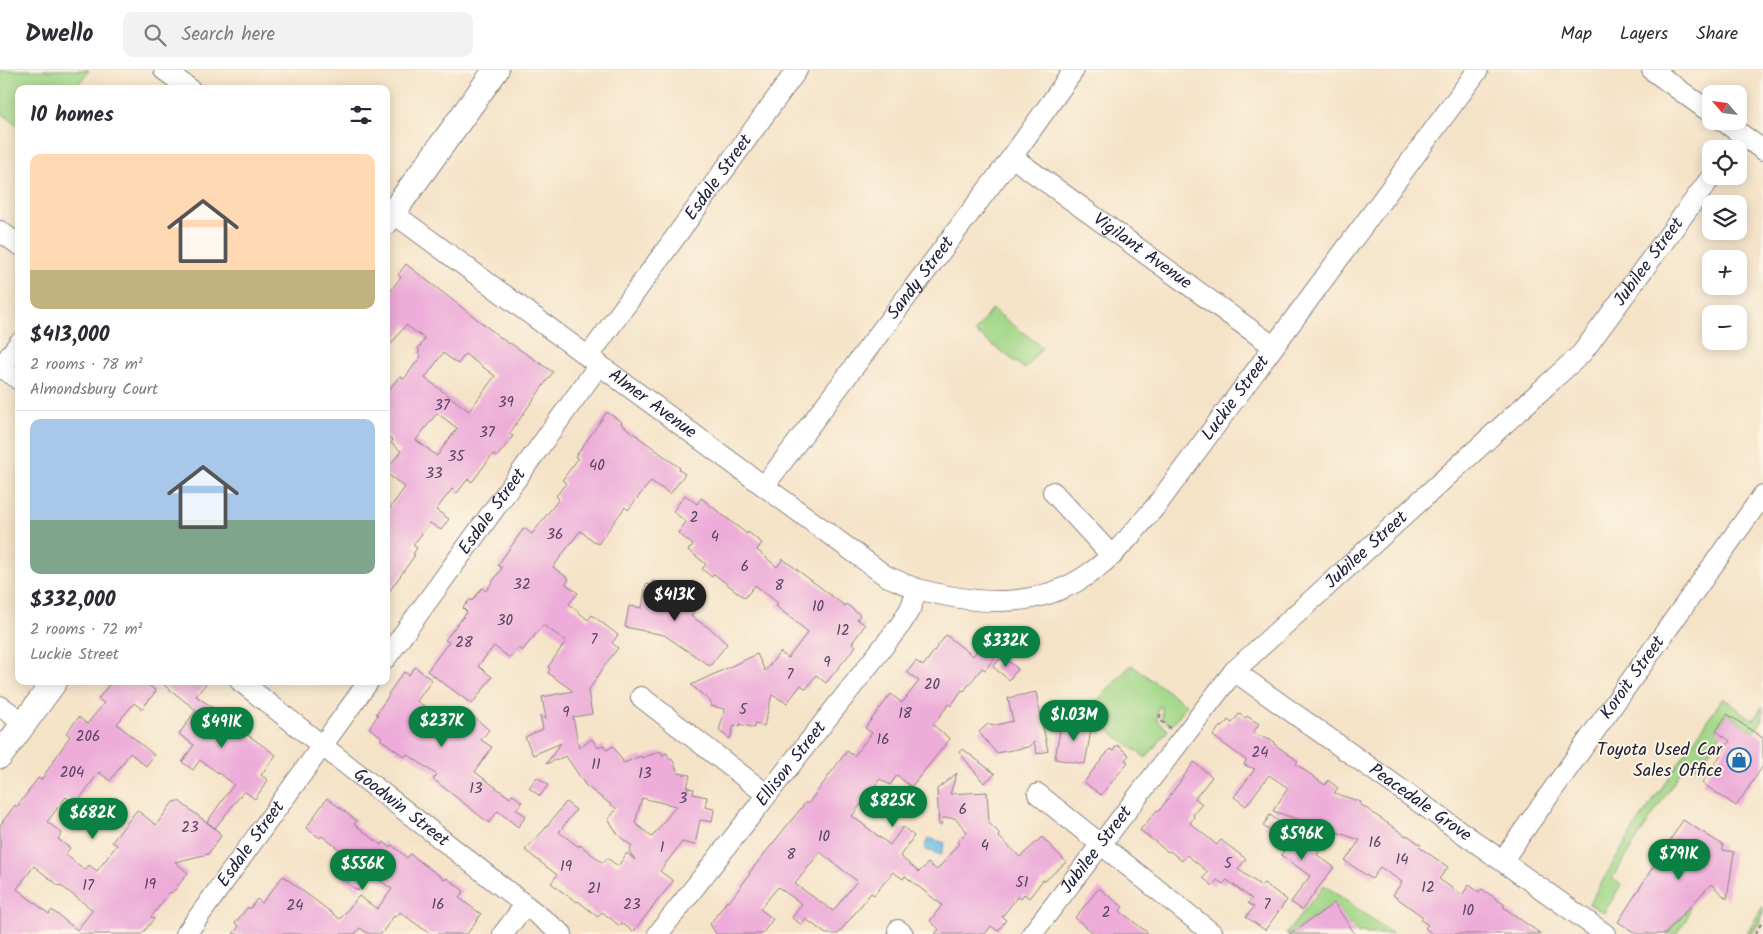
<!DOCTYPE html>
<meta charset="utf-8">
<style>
:root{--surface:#fff;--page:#f2f2f3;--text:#2b2b33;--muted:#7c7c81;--line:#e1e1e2;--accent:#0b8043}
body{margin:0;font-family:Kalam,sans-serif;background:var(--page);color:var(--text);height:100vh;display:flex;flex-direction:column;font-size:19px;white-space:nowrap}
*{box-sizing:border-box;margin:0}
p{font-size:16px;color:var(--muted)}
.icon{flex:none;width:28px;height:28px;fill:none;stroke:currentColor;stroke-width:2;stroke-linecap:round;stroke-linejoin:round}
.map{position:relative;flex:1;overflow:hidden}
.details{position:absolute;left:15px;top:15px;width:375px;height:600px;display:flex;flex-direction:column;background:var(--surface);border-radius:10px;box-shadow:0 2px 12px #0003}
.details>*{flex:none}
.needle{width:32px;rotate:298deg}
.fabs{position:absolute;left:1702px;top:15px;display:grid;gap:10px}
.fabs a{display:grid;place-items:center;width:45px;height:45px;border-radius:10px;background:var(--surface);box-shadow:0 2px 12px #0003;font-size:25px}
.price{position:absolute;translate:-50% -42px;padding:0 11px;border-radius:18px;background:var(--accent);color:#fff;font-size:16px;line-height:32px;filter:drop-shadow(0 1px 2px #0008)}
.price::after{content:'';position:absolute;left:50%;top:30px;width:15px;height:11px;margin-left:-8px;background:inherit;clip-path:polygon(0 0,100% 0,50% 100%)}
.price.active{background:#222;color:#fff}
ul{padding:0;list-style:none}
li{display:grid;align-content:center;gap:10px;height:265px;padding:0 15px}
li+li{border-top:1px solid var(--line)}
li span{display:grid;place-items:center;height:155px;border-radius:10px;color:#555}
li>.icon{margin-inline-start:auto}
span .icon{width:90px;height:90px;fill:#fffc;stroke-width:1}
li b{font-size:21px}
h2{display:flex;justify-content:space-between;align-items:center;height:60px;padding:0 15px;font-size:21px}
header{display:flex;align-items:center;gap:30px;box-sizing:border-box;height:70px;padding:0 25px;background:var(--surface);border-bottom:1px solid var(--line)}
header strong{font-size:24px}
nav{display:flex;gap:28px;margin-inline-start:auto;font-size:18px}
.search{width:350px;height:45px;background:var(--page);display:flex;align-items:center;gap:12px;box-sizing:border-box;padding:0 18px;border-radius:10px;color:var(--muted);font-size:19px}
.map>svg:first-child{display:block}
</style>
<header>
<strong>Dwello</strong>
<div class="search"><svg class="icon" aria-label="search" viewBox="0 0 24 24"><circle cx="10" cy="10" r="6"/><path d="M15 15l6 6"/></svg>Search here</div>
<nav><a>Map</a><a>Layers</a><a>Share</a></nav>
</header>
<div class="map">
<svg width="1763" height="864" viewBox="0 0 1763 864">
<rect width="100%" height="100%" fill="#fcf5e5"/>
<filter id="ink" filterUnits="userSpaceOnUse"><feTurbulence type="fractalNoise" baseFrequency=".02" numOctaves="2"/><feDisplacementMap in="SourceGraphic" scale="10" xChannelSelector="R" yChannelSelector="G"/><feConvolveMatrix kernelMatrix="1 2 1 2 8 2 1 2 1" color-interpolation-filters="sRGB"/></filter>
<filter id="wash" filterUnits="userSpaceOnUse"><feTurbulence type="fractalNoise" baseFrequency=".0096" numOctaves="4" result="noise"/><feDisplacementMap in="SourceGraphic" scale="20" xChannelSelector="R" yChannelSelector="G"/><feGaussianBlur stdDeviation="1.12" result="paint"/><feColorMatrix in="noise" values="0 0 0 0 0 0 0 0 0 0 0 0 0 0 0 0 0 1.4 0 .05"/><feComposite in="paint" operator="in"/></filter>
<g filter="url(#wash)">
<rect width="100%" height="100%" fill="#f5e3c8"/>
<!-- green -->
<path fill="#a2d788" stroke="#627c62" d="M0,0H89L75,19H19V56L0,42Z
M992,239L1042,277L1025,299L975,262Z
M1131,595L1187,635L1171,656L1162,648V637H1158L1157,650L1168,660L1146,688L1085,643Z
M1723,628L1753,650L1763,636V649L1754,662L1727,644L1716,661L1721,664L1698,698L1687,692L1612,808L1621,815L1604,843L1589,834L1633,760Z
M1324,815L1393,864H1366L1364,862L1358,864L1351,854L1337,862L1334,834L1298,858L1301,864H1286Z
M1690,836L1687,848L1676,864H1666Z
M1763,836V845L1752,864H1747Z"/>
<!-- water -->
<path fill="#6abee6" stroke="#467090" d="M928,768L945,773L941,785L924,779Z"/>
<g id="blocks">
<!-- building -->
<path fill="#edacd9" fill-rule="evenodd" d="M406,194L509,274L510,273L553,302L509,364L513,366L497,387L493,384L472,412L468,409L457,423L452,419L436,440L449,449L441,460L430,453L413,475L417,478L413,484L415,485L386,526V444L405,417L386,403V400L401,381L391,373L393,370L386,365V323L400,306L404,309L421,286L418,283L420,281L418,279L425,269L406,255L386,280V227L401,207L398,205ZM443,283L458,294L465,284L495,306L469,341L425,308ZM437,343L457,358L437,386L416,370Z
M607,342L622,352L621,354L680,398L679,400L685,404L670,424L651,411L628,440L625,437L598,474L580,461L553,497L569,509L566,514L578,523L569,534L588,550L592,545L618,565L612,573L618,578L608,591L588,621L592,644L573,647L579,678L592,669L598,678L603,675L607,680L613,676L624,693L641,686L642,688L661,681L662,685L667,683L669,689L672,688L678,703L690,705L687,718L694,719L693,724L707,727L705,737L714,739L712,752L700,750L695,775L682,772L660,801L673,811L633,862L622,853L620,856L602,842L598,847L578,831L577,832L561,821L551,813L557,805L525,780L544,760L566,732L576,740L559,762L579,777L580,775L603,793L607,788L618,796L627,783L635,790L629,781L632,776L619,766L608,749L617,739L586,716L566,686L546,694L561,673L533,685L525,667L543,659L540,645L546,649L542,627L573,621L548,603L550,599L548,597L566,571L543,555L522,581L518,578L510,588L494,576L478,596L492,607L472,634L427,601L449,572L445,570L467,542L463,538L470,529L472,531L482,518L486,521L502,498L498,495L524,458L532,464L559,429L556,426L566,413L562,410L578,389L575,387ZM642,728L676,736L652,767L635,753Z
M685,425L697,434L701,428L747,464L748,462L762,473L757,480L777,497L783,489L845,536L846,534L860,545L857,549L865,555L852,573L856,576L826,613L816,605L806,619L801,615L787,633L772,625L764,656L755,653L754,658L740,654L739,657L734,655L730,669L719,661L725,639L711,636V632L691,615L757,584L765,601L780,582L788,588L808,562L776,536L778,533L755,515L745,528L714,504L712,507L702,499L706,494L688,480L693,475L678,463L686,452L673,441Z
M652,511L667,514L698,536L691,546L712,560L727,574L710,596L664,565L625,557L629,536L642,538L646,514L651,515Z
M946,565L973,586L981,575L996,586L985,600L982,598L964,621L962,620L951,636L949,634L933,655L950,669L911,717L897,705L890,715L880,709L852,746L890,775L903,757L914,766L900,786L919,802L928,793L937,800L959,773L957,772L967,762L955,748H943L941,755H939L937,719L957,703L950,724L987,722L989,753L1000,764L998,766L1020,787L1042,767L1066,792L1045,811L1043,810L1029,828L1024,824L1021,829L1017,827L1002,847L1006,850L998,861L991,856L985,864H935L939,859L930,851L942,835L905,806L903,809L893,802L874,825L871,823L838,864H826L806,849L802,855L792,848L802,834L778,817L760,839L773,849L762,864H716L710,854L727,831L729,832L750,804L749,803L806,732L808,734L847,681L854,686L872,663L865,658L891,624L902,633L919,611L907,602L916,591L923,596ZM820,782L857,811L833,841L795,814Z
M1002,586L1018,599L1009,610L993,597Z
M415,597L432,610L417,631L461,662L474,647L489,660L481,670L492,677L475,702L510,728L512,724L522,732L516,739L526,746L518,757L498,741L489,753L433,709L437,705L407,684L405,687L380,669L382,667L369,658L378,645L376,644L389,625L388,624L404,602L409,605Z
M112,611H144L156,621L142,639L134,633L117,654L154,685L146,696L130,683L110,711L99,702L76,734L66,727L47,752L62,763L58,769L70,778L65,784L85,800L89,795L97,801L117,775L112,772L137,740L156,755L173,732L179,731L219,762L218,763L221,766L208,784L175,792L188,803L172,823L170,822L151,847L154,849L142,864H0V755L15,735L17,737L38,708L41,710L70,666L66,663L79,647L87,654L104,633L98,629ZM34,796L59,816L60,815L93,840L77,860L52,840L49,844L17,819Z
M159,611H208L196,626L215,639L211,644L237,663L239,660L244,664L245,663L276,685L261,705L268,710L255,729L244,721L215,758L207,752L234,714L200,690L193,700L182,692L194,675L179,664L196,640Z
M1036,622L1048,681L1037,684L1034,672L1028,677L996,683L979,662L989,653L992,656L1013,651L1008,628Z
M1239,644L1245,648L1247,646L1259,654L1253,663L1275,672L1274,674L1298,691L1296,694L1325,715L1328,710L1338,718L1334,723L1361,732L1360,734L1406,766L1407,765L1421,775L1419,777L1448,797L1439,809L1462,825L1469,815L1479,822L1482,819L1505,835L1503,837L1541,864H1433L1425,858L1428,855L1421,850L1423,847L1393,825L1402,812L1380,797L1372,809L1345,791L1360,770L1273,741L1288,718L1269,705L1246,736L1234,727L1255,699L1244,695L1246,690L1213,666L1220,656L1222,658L1228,650L1232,653Z
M1727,644L1763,668V696L1736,736L1702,713L1730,671L1716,661Z
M1062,649L1092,654L1085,694L1055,689Z
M1117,675L1129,685L1125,690L1128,692L1101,725L1084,712L1110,679L1113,681Z
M963,679L995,704L984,713L959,682Z
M1194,692L1212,707L1195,728L1202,734L1193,745L1194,747L1190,753L1217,775L1221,770L1246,789L1238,799L1261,816L1264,813L1287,830L1265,860L1246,847L1254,837L1248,833L1252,829L1227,810L1223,814L1217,810L1213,816L1203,808L1208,802L1187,785L1182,791L1170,781L1168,782L1140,760L1157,740L1159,741Z
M537,707L548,715L540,726L529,718Z
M327,728L357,751L354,754L381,775L384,772L390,777L392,775L407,788L410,784L445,810L447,808L464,821L459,828L481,844L467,864H430L400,842L396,847L394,846L381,864H369L360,858L355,864H233L239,856L235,853L248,837L250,839L257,829L262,833L283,806L340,849L359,826L377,839L392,819L370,804L358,821L342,809L355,792L322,766L320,768L306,758Z
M1270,745L1319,781L1317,785L1334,797L1302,840L1291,832L1310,806L1281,785L1289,774L1263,756Z
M1683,750L1723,775V780L1734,782L1727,829L1711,814L1671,857L1666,864H1637L1618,852Z
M1099,818L1123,837L1120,841L1149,864H1095L1075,848Z
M1334,833L1355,864H1289L1319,844Z"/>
</g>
</g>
<g filter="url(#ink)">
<use href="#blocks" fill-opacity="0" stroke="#8c8282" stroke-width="1"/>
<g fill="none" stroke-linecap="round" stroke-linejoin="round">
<!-- minor casing -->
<g stroke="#8c8282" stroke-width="22">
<g id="minor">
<path d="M164,0L190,19"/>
<path d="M1652,0L1711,43"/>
<path d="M1723,51L1763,80"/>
<path id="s1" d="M1012,87L1273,276"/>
<path id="s2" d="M393,143L886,506C897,510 907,516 918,519C977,535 1038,540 1090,503C1116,485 1135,460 1156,436L1478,0"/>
<path d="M0,161L19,175"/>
<path id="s3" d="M588,287L797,0"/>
<path d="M2,297L19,310"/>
<path d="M0,299L19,273"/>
<path id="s4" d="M765,415L1012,87L1074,0"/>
<path d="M1053,422L1112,486"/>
<path id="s5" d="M386,588L599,295"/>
<path id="s6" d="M1234,601L1605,864"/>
<path id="s7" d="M240,611L562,864"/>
<path d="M641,627L766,724"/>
<path d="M0,636L24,653"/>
<path d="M1038,724L1213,864"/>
<path id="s8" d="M1502,791L1763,425"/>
<path d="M898,860L903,864"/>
<path id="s9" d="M186,864L369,611"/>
<path d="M503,864L525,835"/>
<path id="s10" d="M658,864L901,554L911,537L917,519"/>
<path id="s11" d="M1032,864L1234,601L1582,283L1712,106"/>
</g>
</g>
<!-- major casing -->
<g stroke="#8c8282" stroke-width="27">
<path id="major" d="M386,152L496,0
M0,686L55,611"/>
</g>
<!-- path -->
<path stroke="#8c8282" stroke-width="2.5" stroke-dasharray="4 4" stroke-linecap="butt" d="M1160,644V650L1170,658
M1755,864L1763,850"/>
<!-- minor -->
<use href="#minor" stroke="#fff" stroke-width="20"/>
<!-- major -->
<use href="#major" stroke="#fff" stroke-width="25"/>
</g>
</g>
<!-- icons -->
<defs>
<g id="shop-ring" transform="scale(1.25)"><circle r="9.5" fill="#fcf5e5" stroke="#1f6fb2" stroke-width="1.5"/><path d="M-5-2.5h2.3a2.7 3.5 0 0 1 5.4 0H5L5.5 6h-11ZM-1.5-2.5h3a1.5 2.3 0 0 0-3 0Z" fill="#1f6fb2"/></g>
</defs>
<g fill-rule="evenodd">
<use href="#shop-ring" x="1739" y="690"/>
</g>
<g text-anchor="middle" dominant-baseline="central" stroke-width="4" stroke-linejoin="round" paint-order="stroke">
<!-- number labels -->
<g font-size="15" fill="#554462">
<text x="506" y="333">39</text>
<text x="442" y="336">37</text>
<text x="487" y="363">37</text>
<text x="456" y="387">35</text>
<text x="597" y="396">40</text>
<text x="434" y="404">33</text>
<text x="694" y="448">2</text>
<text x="555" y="465">36</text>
<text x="715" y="467">4</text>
<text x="745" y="497">6</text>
<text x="522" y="515">32</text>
<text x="779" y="516">8</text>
<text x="818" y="537">10</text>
<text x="505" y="551">30</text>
<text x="843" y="561">12</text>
<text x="594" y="570">7</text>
<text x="464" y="573">28</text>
<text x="827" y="593">9</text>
<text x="790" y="605">7</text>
<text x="932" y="615">20</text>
<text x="743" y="640">5</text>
<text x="566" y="643">9</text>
<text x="905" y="644">18</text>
<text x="88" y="667">206</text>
<text x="883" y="670">16</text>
<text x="1260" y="683">24</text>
<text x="596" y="695">11</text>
<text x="72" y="703">204</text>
<text x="645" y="704">13</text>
<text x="476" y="719">13</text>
<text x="683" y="729">3</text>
<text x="963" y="740">6</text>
<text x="190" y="758">23</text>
<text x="824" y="767">10</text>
<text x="1375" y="773">16</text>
<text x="985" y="776">4</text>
<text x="662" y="778">1</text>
<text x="791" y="785">8</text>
<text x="1402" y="790">14</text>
<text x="1228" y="794">5</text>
<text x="566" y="797">19</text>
<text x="1022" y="813">51</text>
<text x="150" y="815">19</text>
<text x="88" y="816">17</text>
<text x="1428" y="818">12</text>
<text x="594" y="819">21</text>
<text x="438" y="835">16</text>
<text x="632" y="835">23</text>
<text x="1267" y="835">7</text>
<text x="295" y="836">24</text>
<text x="1468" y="841">10</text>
<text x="1106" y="843">2</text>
</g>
<!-- street labels -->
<g font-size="18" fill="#22223b" stroke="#fcf5e5">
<text stroke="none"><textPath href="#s3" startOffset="222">Esdale Street</textPath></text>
<text stroke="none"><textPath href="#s1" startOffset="161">Vigilant Avenue</textPath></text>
<text stroke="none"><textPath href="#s11" startOffset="916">Jubilee Street</textPath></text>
<text stroke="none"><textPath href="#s4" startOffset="259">Sandy Street</textPath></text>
<text stroke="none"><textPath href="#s2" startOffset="1054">Luckie Street</textPath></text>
<text stroke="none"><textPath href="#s2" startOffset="322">Almer Avenue</textPath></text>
<text stroke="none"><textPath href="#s5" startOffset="181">Esdale Street</textPath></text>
<text stroke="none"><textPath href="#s11" startOffset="511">Jubilee Street</textPath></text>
<text stroke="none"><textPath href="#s8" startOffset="225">Koroit Street</textPath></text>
<text stroke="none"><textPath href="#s10" startOffset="216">Ellison Street</textPath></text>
<text stroke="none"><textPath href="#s6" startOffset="228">Peacedale Grove</textPath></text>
<text stroke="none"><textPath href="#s7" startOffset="205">Goodwin Street</textPath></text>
<text stroke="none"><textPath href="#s9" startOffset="111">Esdale Street</textPath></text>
<text stroke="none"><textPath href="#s11" startOffset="106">Jubilee Street</textPath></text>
</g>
<!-- poi labels -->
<g font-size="18" fill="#22223b" stroke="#fcf5e5" text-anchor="end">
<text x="1722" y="680">Toyota Used Car<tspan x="1722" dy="21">Sales Office</tspan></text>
</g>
</g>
</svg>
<div class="fabs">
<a><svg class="needle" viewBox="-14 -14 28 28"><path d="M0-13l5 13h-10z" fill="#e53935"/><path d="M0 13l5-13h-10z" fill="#7c7c81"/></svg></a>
<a><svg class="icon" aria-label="locate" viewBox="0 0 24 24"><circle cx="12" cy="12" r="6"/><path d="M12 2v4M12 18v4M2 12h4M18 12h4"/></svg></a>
<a><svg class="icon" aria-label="layers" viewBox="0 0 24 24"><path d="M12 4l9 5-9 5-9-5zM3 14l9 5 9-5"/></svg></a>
<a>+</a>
<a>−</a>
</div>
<b class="price active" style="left:675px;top:552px">$413K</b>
<b class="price" style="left:1006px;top:598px">$332K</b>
<b class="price" style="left:1074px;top:672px">$1.03M</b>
<b class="price" style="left:442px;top:678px">$237K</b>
<b class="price" style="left:222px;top:679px">$491K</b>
<b class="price" style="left:893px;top:758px">$825K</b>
<b class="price" style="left:93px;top:770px">$682K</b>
<b class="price" style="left:1302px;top:791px">$596K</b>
<b class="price" style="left:1679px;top:811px">$791K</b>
<b class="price" style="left:363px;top:821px">$556K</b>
<section class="details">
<h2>10 homes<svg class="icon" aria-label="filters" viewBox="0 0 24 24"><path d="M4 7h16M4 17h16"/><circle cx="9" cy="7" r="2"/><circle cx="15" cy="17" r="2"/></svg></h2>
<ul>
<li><span style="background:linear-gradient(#ffd9b3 75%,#c2b280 0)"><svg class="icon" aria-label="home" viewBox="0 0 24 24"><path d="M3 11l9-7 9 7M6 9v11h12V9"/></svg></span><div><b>$413,000</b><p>2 rooms · 78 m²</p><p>Almondsbury Court</p></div></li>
<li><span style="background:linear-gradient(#a9c7e8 65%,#7fa58c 0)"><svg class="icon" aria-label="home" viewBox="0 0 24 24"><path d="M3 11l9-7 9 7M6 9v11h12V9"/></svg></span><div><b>$332,000</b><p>2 rooms · 72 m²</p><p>Luckie Street</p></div></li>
</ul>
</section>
</div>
